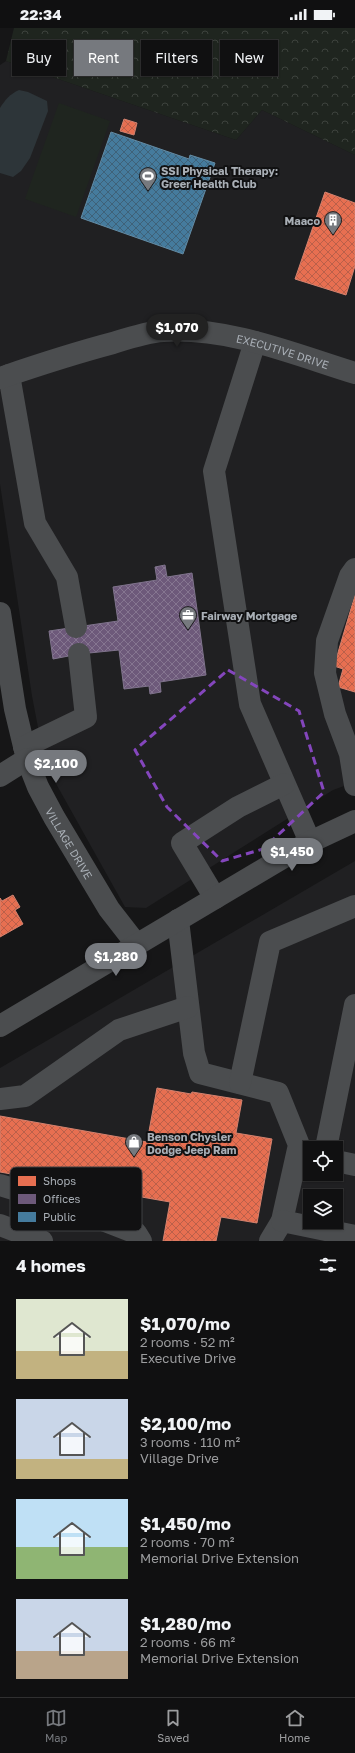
<!DOCTYPE html>
<meta charset="utf-8">
<style>
:root{--surface:#101011;--page:#19191a;--text:#f1f3f6;--muted:#9c9d9f;--line:#303031;--accent:#76797e}
body{margin:0;font-family:"Golos Text",sans-serif;background:var(--page);color:var(--text);height:100vh;display:flex;flex-direction:column;font-size:15px;white-space:nowrap}
*{box-sizing:border-box;margin:0}
p{font-size:13px;color:var(--muted)}
.icon{flex:none;width:22px;height:22px;fill:none;stroke:currentColor;stroke-width:2;stroke-linecap:round;stroke-linejoin:round}
.map{position:relative;height:1213px;overflow:hidden}
.panel{display:flex;flex-direction:column;background:var(--surface);flex:1}
.panel>*{flex:none}
.hud{position:absolute;left:12px;top:12px;width:331px;height:36px;display:flex;gap:8px}
.buttons{position:absolute;left:303px;top:1113px;display:grid;gap:8px}
.buttons a{display:grid;place-items:center;width:40px;height:40px;border-radius:0px;background:var(--surface);box-shadow:0 1px 3px #0004,0 0 0 1px var(--line);font-size:20px}
.price{position:absolute;translate:-50% -34px;padding:0 9px;border-radius:14px;background:var(--accent);color:#fff;font-size:13px;line-height:26px;filter:drop-shadow(0 1px 2px #0008)}
.price::after{content:'';position:absolute;left:50%;top:24px;width:12px;height:9px;margin-left:-6px;background:inherit;clip-path:polygon(0 0,100% 0,50% 100%)}
.price.on{background:#222;color:#fff}
ul{padding:0;list-style:none}
li{display:flex;align-items:center;gap:12px;height:100px;padding:0 16px}
li span{display:grid;place-items:center;flex:none;width:112px;height:80px;border-radius:0px;color:#555}
li>.icon{margin-inline-start:auto}
span .icon{width:48px;height:48px;fill:#fffc;stroke-width:1}
li b{font-size:17px}
h2{display:flex;justify-content:space-between;align-items:center;height:48px;padding:0 16px;font-size:17px}
.tag{padding:0 14px;border-radius:0px;background:var(--surface);box-shadow:0 1px 3px #0004,0 0 0 1px var(--line);font-size:14px;line-height:36px}
.tag.on{background:var(--accent);color:#fff}
.status{display:flex;justify-content:space-between;align-items:center;height:28px;padding:0 20px;background:var(--surface);direction:ltr}
.status svg{height:11px;fill:currentColor}
.dock{display:flex;justify-content:space-around;align-items:center;height:56px;border-top:1px solid var(--line);background:var(--surface);font-size:11px;color:var(--muted)}
.dock a{display:grid;justify-items:center;gap:2px}
.dock .on{color:var(--accent)}
.map>svg:first-child{display:block}
</style>
<div class="status"><b>22:34</b><svg viewBox="0 0 49 12"><path d="M0 12V9h3v3zM5 12V6h3v6zM10 12V3h3v9zM15 12V0h3v12zM26 1h20v11H26zM47 4h2v5h-2z"/></svg></div>
<div class="map">
<svg width="355" height="1213" viewBox="0 0 355 1213">
<defs>
<pattern id="forest-crowns" width="20" height="18" patternUnits="userSpaceOnUse"><rect width="20" height="18" fill="#1f251f"/><path d="M2 6a3 3 0 1 1 6 0M12 15a3 3 0 1 1 6 0" fill="none" stroke="#3d423d"/></pattern>
<pattern id="shops-cross-hatch" width="8" height="8" patternUnits="userSpaceOnUse"><rect width="8" height="8" fill="#e76f51"/><path d="M0 0l8 8M0 8l8-8" fill="none" stroke="#ba604a"/></pattern>
<pattern id="offices-cross-hatch" width="8" height="8" patternUnits="userSpaceOnUse"><rect width="8" height="8" fill="#6d597a"/><path d="M0 0l8 8M0 8l8-8" fill="none" stroke="#857590"/></pattern>
<pattern id="public-cross-hatch" width="8" height="8" patternUnits="userSpaceOnUse"><rect width="8" height="8" fill="#457b9d"/><path d="M0 0l8 8M0 8l8-8" fill="none" stroke="#3f6279"/></pattern>
</defs>
<rect width="100%" height="100%" fill="#161617"/>
<!-- built -->
<path fill="#202022" fill-rule="evenodd" d="M6,33L236,112L262,82L355,127V754L333,762L146,880L125,879L45,736L32,668L0,456V37Z
M355,833V1213H0V1040ZM310,1120H336V1146H310ZM310,1168H336V1194H310Z"/>
<!-- green -->
<path fill="#1f251f" d="M59,75L110,93L76,189L25,171Z"/>
<!-- forest -->
<path fill="url(#forest-crowns)" d="M14,0H355V127L262,82L236,112L6,33Z"/>
<!-- water -->
<path fill="#2d3539" d="M19,62L28,64L47,73L48,83L30,130L21,143L13,149L0,145V80C5,72 10,66 19,62Z"/>
<!-- shops -->
<path fill="url(#shops-cross-hatch)" stroke="#d4826f" d="M124,91L137,95L134,107L120,103Z
M325,164L355,175V238L346,267L295,251Z
M355,567V664L338,659L343,641L334,638Z
M13,867L20,879L15,882L23,896L0,909V870L2,873Z
M157,1060L191,1066L192,1064L242,1072L236,1105L272,1111L257,1195L221,1189L216,1213H163L170,1174L0,1144V1088L147,1114Z"/>
<!-- offices -->
<path fill="url(#offices-cross-hatch)" stroke="#7f738c" d="M165,537L167,549L192,545L206,647L160,654L161,664L150,666L149,658L124,661L119,622L79,626L53,631L49,603L118,593L113,559L157,552L155,539Z"/>
<!-- public -->
<path fill="url(#public-cross-hatch)" stroke="#638ba4" d="M111,104L189,131L190,127L215,135L183,226L81,190Z"/>
<g fill="none" stroke-linecap="round" stroke-linejoin="round">
<!-- minor -->
<g stroke="#4b4d4f" stroke-width="22">
<path d="M255,314L214,443L250,676L310,814"/>
<path d="M9,347L35,495L67,549L76,599"/>
<path id="s1" d="M0,350C38,337 75,325 113,315C129,310 147,304 163,303C230,299 293,326 355,345"/>
<path d="M355,541L350,548L327,613L325,645L335,686L350,726L355,757"/>
<path id="s2" d="M0,585L15,681L27,731L38,759L54,789L109,881L137,917"/>
<path d="M24,719L86,689L79,626"/>
<path d="M0,748L27,731"/>
<path d="M215,870L182,815L238,779L284,756"/>
<path d="M178,892L194,1025L200,1045L278,1065L299,1117L282,1193L270,1213"/>
<path d="M0,998L306,816L355,793"/>
<path d="M240,1055L270,914L355,878"/>
<path d="M0,1071L25,1068L119,1002L188,979"/>
<path d="M326,1120L355,977"/>
<path d="M336,1133L355,1137"/>
<path d="M0,1157L59,1175L136,1205L141,1213"/>
<path d="M282,1193L355,1208"/>
<path d="M0,1197L42,1213"/>
</g>
</g>
<!-- marked area -->
<path fill="none" stroke="#8446bd" stroke-width="3" stroke-dasharray="8 5" stroke-linejoin="round" d="M228,642L299,683L324,764L263,821L222,833L167,779L135,722Z"/>
<!-- icons -->
<defs>
<g id="stadium-pin" transform="scale(0.9)"><path d="M0 17L-7.5 6A9.5 9.5 0 1 1 7.5 6Z" fill="#76797e" stroke="#111112"/><path d="M0-5a6.5 5 0 1 0 0 10a6.5 5 0 1 0 0-10ZM-3.5-1.8h7v3.6h-7Z" fill="#fff"/></g>
<g id="building-pin" transform="scale(0.9)"><path d="M0 17L-7.5 6A9.5 9.5 0 1 1 7.5 6Z" fill="#76797e" stroke="#111112"/><path d="M-4-6H4V6H1V3H-1V6H-4ZM-2.5-4.3h1.7v1.8h-1.7ZM.8-4.3h1.7v1.8H.8ZM-2.5-1h1.7V.8h-1.7ZM.8-1h1.7V.8H.8Z" fill="#fff"/></g>
<g id="office-pin" transform="scale(0.9)"><path d="M0 17L-7.5 6A9.5 9.5 0 1 1 7.5 6Z" fill="#76797e" stroke="#111112"/><path d="M-6-3h4V-5.5h4V-3h4V5H-6ZM-1-4.5V-3h2v-1.5ZM-6 0V1H6V0Z" fill="#fff"/></g>
<g id="shop-pin" transform="scale(0.9)"><path d="M0 17L-7.5 6A9.5 9.5 0 1 1 7.5 6Z" fill="#76797e" stroke="#111112"/><path d="M-5-2.5h2.3a2.7 3.5 0 0 1 5.4 0H5L5.5 6h-11ZM-1.5-2.5h3a1.5 2.3 0 0 0-3 0Z" fill="#fff"/></g>
</defs>
<g fill-rule="evenodd">
<use href="#stadium-pin" x="148" y="148"/>
<use href="#building-pin" x="333" y="192"/>
<use href="#office-pin" x="188" y="587"/>
<use href="#shop-pin" x="134" y="1114"/>
</g>
<g text-anchor="middle" dominant-baseline="central" stroke-width="4" stroke-linejoin="round" paint-order="stroke">
<!-- poi labels -->
<g font-size="11" font-weight="bold" fill="#a9afb6" stroke="#111112" text-anchor="start">
<text x="161" y="142">SSI Physical Therapy:<tspan x="161" dy="13">Greer Health Club</tspan></text>
<text x="320" y="192" text-anchor="end">Maaco</text>
<text x="201" y="587">Fairway Mortgage</text>
<text x="147" y="1108">Benson Chysler<tspan x="147" dy="13">Dodge Jeep Ram</tspan></text>
</g>
<!-- street labels -->
<g font-size="11" fill="#a9afb6" stroke="#111112">
<text stroke="none"><textPath href="#s1" startOffset="292">EXECUTIVE DRIVE</textPath></text>
<text stroke="none"><textPath href="#s2" startOffset="243">VILLAGE DRIVE</textPath></text>
</g>
</g>
<!-- legend -->
<rect x="10" y="1139" width="132" height="64" rx="6" fill="#111112" stroke="#3f4043" stroke-width="1"/>
<rect x="18" y="1148" width="18" height="10" fill="#e76f51"/>
<rect x="18" y="1166" width="18" height="10" fill="#6d597a"/>
<rect x="18" y="1184" width="18" height="10" fill="#457b9d"/>
<g font-size="11" fill="#a9afb6">
<text x="43" y="1157">Shops</text>
<text x="43" y="1175">Offices</text>
<text x="43" y="1193">Public</text>
</g>
</svg>
<div class="buttons">
<a><svg class="icon" aria-label="locate" viewBox="0 0 24 24"><circle cx="12" cy="12" r="6"/><path d="M12 2v4M12 18v4M2 12h4M18 12h4"/></svg></a>
<a><svg class="icon" aria-label="layers" viewBox="0 0 24 24"><path d="M12 4l9 5-9 5-9-5zM3 14l9 5 9-5"/></svg></a>
</div>
<b class="price on" style="left:177px;top:320px">$1,070</b>
<b class="price" style="left:56px;top:756px">$2,100</b>
<b class="price" style="left:292px;top:844px">$1,450</b>
<b class="price" style="left:116px;top:949px">$1,280</b>
<div class="hud">
<a class="tag">Buy</a>
<a class="tag on">Rent</a>
<a class="tag">Filters</a>
<a class="tag">New</a>
</div>
</div>
<section class="panel">
<h2>4 homes<svg class="icon" aria-label="filters" viewBox="0 0 24 24"><path d="M4 7h16M4 17h16"/><circle cx="9" cy="7" r="2"/><circle cx="15" cy="17" r="2"/></svg></h2>
<ul>
<li><span style="background:linear-gradient(#dfe7d0 65%,#c2b280 0)"><svg class="icon" aria-label="home" viewBox="0 0 24 24"><path d="M3 11l9-7 9 7M6 9v11h12V9"/></svg></span><div><b>$1,070/mo</b><p>2 rooms · 52 m²</p><p>Executive Drive</p></div></li>
<li><span style="background:linear-gradient(#c9d6e8 75%,#c2b280 0)"><svg class="icon" aria-label="home" viewBox="0 0 24 24"><path d="M3 11l9-7 9 7M6 9v11h12V9"/></svg></span><div><b>$2,100/mo</b><p>3 rooms · 110 m²</p><p>Village Drive</p></div></li>
<li><span style="background:linear-gradient(#bfe0f5 60%,#8fb573 0)"><svg class="icon" aria-label="home" viewBox="0 0 24 24"><path d="M3 11l9-7 9 7M6 9v11h12V9"/></svg></span><div><b>$1,450/mo</b><p>2 rooms · 70 m²</p><p>Memorial Drive Extension</p></div></li>
<li><span style="background:linear-gradient(#c9d6e8 65%,#b9a48a 0)"><svg class="icon" aria-label="home" viewBox="0 0 24 24"><path d="M3 11l9-7 9 7M6 9v11h12V9"/></svg></span><div><b>$1,280/mo</b><p>2 rooms · 66 m²</p><p>Memorial Drive Extension</p></div></li>
</ul>
</section>
<nav class="dock">
<a class="on"><svg class="icon" aria-label="map" viewBox="0 0 24 24"><path d="M3 6l6-2 6 2 6-2v14l-6 2-6-2-6 2zM9 4v14M15 6v14"/></svg>Map</a>
<a><svg class="icon" aria-label="saved" viewBox="0 0 24 24"><path d="M7 4h10v16l-5-4-5 4z"/></svg>Saved</a>
<a><svg class="icon" aria-label="home" viewBox="0 0 24 24"><path d="M3 11l9-7 9 7M6 9v11h12V9"/></svg>Home</a>
</nav>
